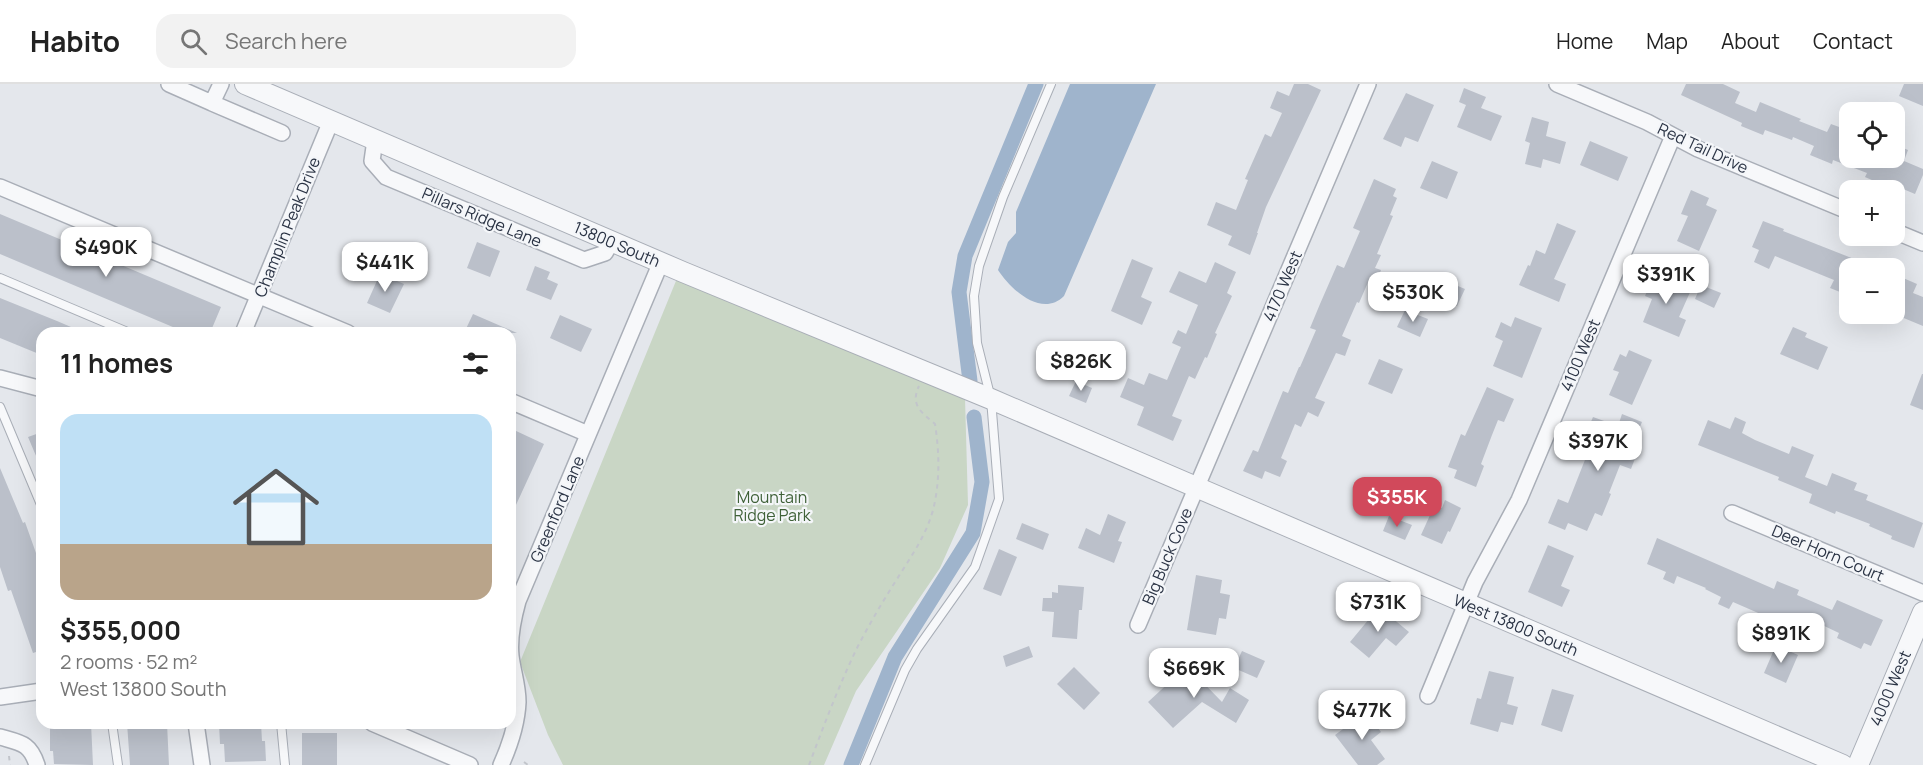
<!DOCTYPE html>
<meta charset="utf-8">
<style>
:root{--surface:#fff;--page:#f2f2f2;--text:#222;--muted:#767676;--line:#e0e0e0;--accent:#d1495b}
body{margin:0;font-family:Manrope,sans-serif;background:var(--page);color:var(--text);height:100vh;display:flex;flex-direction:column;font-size:22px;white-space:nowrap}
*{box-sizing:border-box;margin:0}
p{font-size:20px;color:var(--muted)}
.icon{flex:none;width:33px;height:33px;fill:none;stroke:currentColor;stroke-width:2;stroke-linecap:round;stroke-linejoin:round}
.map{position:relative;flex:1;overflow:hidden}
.side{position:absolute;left:36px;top:243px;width:480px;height:402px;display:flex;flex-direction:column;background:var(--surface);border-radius:18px;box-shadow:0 6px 24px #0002}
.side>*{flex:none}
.tools{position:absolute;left:1839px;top:18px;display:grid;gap:12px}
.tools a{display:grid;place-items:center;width:66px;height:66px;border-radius:12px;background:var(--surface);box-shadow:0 6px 24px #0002;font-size:30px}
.price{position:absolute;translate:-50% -51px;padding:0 14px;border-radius:12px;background:#fff;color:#222;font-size:20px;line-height:39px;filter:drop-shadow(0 2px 3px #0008)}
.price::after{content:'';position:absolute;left:50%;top:36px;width:18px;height:14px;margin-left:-9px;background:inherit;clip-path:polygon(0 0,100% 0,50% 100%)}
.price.selected{background:var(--accent);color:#fff}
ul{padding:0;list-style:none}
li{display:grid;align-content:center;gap:12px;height:318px;padding:0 24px}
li+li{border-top:2px solid var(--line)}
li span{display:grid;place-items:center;height:186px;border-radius:18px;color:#555}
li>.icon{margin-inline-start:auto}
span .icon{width:108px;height:108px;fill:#fffc;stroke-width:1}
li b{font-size:26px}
h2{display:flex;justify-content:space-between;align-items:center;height:72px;padding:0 24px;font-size:26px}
header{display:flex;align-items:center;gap:36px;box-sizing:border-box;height:84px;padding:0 30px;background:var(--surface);border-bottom:2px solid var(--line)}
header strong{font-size:28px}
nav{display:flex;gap:33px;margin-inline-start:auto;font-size:21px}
.search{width:420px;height:54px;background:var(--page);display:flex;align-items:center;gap:15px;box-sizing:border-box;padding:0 21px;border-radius:18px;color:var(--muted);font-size:22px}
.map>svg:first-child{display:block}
</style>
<header>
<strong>Habito</strong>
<div class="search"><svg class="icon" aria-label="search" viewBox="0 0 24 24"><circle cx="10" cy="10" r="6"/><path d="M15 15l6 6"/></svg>Search here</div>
<nav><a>Home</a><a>Map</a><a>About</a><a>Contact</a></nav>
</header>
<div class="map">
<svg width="1923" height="681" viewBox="0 0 1923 681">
<rect width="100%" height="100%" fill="#e4e7ec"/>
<!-- green -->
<path fill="#c9d6c5" d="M678,192L965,314L968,421L940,484L856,607L824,681H563L548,651L520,578Z"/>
<!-- water -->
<path fill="#9fb4cc" d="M1070,0H1156L1064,212C1042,234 1011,206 998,186L1008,158L1016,149V128Z"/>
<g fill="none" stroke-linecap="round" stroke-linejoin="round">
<!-- canal -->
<path stroke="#9fb4cc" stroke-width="15" d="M970,297L959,208L965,172L1036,0
M851,681L895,573L973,449L982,398L974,333"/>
</g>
<!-- building -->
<path fill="#bbc0ca" d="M1294,0H1308L1321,6L1266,123L1257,149H1258L1250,171L1228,161L1232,152L1207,141L1216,118L1236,126L1248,96L1245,95L1265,50L1271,53L1282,29L1270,24L1277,7L1289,12Z
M1686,0H1723L1740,8L1735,19L1756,28L1760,18L1801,35L1799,37L1827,48L1831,40L1850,47V74H1894V60L1908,66L1904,77L1923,85V91L1915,110L1891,100L1890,104L1865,93L1867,89L1833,76L1832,80L1810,71L1814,62L1793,53L1792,56L1765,46L1763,51L1741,42L1742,39L1681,11Z
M1904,0H1923V22L1899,12Z
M1464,4L1486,13L1481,24L1502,32L1491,57L1457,43L1466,21L1459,18Z
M1406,9L1434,21L1418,58L1405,53L1401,63L1383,55Z
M1532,33L1549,38L1546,52L1566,58L1560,80L1543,75L1541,84L1525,80L1530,59L1525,57Z
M1590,57L1628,73L1618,97L1580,81Z
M1432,77L1458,88L1447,115L1420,104Z
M1374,95L1396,105L1393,112L1397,114L1390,131L1393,132L1377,170L1381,171L1375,184L1381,186L1376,199L1369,196L1359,219L1357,218L1342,252L1351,256L1345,272L1336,269L1315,314L1325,318L1318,333L1308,328L1301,343L1295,340L1281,374L1287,377L1280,393L1265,387L1262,395L1243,387L1253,366L1258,368L1283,307L1288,309L1299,283H1300L1316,246L1310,244L1320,220L1337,181L1344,184L1360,147L1353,144Z
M1691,106L1709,114L1706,121L1717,126L1699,167L1677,157L1688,132L1681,130Z
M0,130L221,223L210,249H187L0,170Z
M1763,137L1784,145L1783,147L1877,184H1850V212L1830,204L1834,196L1775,172L1769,185L1754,178L1759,166L1752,163Z
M1557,139L1576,147L1554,195L1566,200L1559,218L1519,201L1528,181L1530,182L1536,166L1545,170Z
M477,158L500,167L490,193L467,184Z
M1132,175L1153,184L1141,213L1152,218L1142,241L1111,227Z
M1215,178L1236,188L1227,209L1232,212L1215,249L1217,250L1207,274L1205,273L1195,295L1189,292L1172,332L1182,336L1173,357L1137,341L1144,323L1120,313L1128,294L1144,301L1149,289L1167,296L1181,263L1172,259L1178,246L1186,250L1198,221L1169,208L1179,187L1206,199Z
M535,182L550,188L547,195L558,200L551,216L526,206Z
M380,190L404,200L390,229L367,219Z
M1654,190L1691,206L1679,233L1686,236L1679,253L1643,238L1652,215L1645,212Z
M1894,190L1917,200L1913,209L1923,213V242L1894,230Z
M1446,197L1465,205L1457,222L1439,214Z
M1701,201L1721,209L1714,224L1695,215Z
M0,214L57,237L85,249H42V263L39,270L0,254Z
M1405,226L1428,235L1420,253L1397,243Z
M473,230L517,249H464Z
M560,231L592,245L581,268L550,254Z
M1515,233L1542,244L1522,294L1493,282L1503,257L1495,253L1501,238L1511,243Z
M1793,243L1807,249L1805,253L1828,263L1818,286L1780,270Z
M1629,266L1652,276L1632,321L1609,311L1619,288L1613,286L1620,270L1626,273Z
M1379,275L1403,285L1392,310L1368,300Z
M1922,290H1923V326L1910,321Z
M1076,297L1092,304L1086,319L1069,312Z
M1487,303L1514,315L1504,338L1498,336L1492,351L1481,380L1484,382L1476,403L1454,394L1457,386L1448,383L1461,350L1465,352Z
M1622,330L1642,338L1629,369L1636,372L1631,385L1620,381L1609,409L1611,410L1602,432L1595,429L1587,447L1568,439L1565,446L1548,439L1558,415L1568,419L1592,358L1584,354L1593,333L1618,342Z
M1735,333L1746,338L1742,349L1755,356L1789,370L1792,362L1814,371L1805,393L1827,402L1832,389L1857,399L1854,406L1868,411L1866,416L1923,439L1914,464L1891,455L1892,452L1869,442L1870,440L1836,427L1835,430L1809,419L1812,410L1778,396L1779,393L1698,361L1708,336L1730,345Z
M514,346L544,360L510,434V355Z
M42,348V386L28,353Z
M0,384L23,439L25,438L42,486V566L33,569L11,506L8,507L0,483Z
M1445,416L1461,424L1450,448L1448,447L1442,460L1421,451L1435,420L1442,424Z
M1108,430L1126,438L1118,457L1122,458L1114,479L1078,464L1086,444L1100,451Z
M1389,432L1412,441L1405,456L1383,447Z
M1022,439L1049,450L1043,466L1016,455Z
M1657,454L1774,505L1777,497L1799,506L1797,511L1832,526L1837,516L1883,536L1871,562L1864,559L1861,565L1837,554L1839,549L1818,539L1816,544L1793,535L1790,543L1733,518L1729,525L1718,520L1721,513L1705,505L1706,504L1677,492L1674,500L1663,495L1666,488L1647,480Z
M1548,461L1574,472L1561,502L1570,506L1562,523L1528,508Z
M999,465L1017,473L1001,512L983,505Z
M1196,491L1222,496L1220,509L1230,511L1226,535L1219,534L1216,551L1187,546Z
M1058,501L1084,503L1082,526H1079L1077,555L1052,553L1054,528L1042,527L1043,514H1052V508L1058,509Z
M1379,523L1409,548L1396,562L1386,554L1369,574L1350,558Z
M1776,561L1798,571L1786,599L1764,589Z
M1029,562L1033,573L1006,583L1003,572Z
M1242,567L1265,577L1257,594L1234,584Z
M1187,582L1222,618L1230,604L1249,616L1236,639L1202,618L1173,644L1148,618Z
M1074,583L1100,609L1084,626L1057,600Z
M1489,587L1514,593L1507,620L1518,623L1513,641L1501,638L1498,648L1470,640L1477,614L1481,615Z
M1552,605L1574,611L1562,648L1541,641Z
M1366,628L1381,648L1371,656L1385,675L1377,681H1358L1335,651Z
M50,639H91L93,681L54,680L53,667H50Z
M127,639H167L169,681H130Z
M219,639H261L262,657H265L266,677L225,678L224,660H220Z
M302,649H337V681H302Z"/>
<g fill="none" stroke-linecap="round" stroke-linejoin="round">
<!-- service casing -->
<g stroke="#a9aeb7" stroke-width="10">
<path id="service" d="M0,194L130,249
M0,323L42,423
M112,639L118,681
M281,639L285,681
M865,681L905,586L917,565L975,483L999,415L991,315L977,259L974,212L979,182L1003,113L1051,0"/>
</g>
<!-- minor casing -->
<g stroke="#a9aeb7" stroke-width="18">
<path id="minor" d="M169,0L212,19L221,0
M1557,0L1647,38L1698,65L1850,128
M212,19L282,49
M375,56L372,77L386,93L584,176L605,169L612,157
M0,103L348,249
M1894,147L1923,159
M243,249L331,37
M0,294L42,305
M510,317L588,350
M1732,429L1923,509
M1138,541L1368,0
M1428,612L1475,498L1519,416L1673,52
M0,613L42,607
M196,639L202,681
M372,639L470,681
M0,653C21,659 30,659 37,681
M501,681C510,661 517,641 518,618C518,602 513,588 511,572C509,553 513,535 518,517L661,178"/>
</g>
<!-- tertiary casing -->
<g stroke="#a9aeb7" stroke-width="22">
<path id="tertiary" d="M245,0L683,188L991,315L1843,681
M1858,681L1923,528"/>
</g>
<!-- path -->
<path stroke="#c2c5cb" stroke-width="2" stroke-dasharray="4.5 4.5" stroke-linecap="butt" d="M9,672L10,681
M524,678L528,681
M809,681C824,641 839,601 858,562C870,539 883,517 897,495C912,471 930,446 935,417C940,391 939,366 935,340C921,328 910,321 919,302"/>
<!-- service -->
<use href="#service" stroke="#f7f8fa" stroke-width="8"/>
<!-- minor -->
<use href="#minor" stroke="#f7f8fa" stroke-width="15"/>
<!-- tertiary -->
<use href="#tertiary" stroke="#f7f8fa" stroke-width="20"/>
</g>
<g text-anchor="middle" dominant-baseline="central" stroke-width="4.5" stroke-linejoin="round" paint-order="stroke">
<!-- street labels -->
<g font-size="16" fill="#2b3445" stroke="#f4f6f9">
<text transform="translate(1703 64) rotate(25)">Red Tail Drive</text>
<text transform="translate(482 133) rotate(23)">Pillars Ridge Lane</text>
<text transform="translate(287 143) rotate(-68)">Champlin Peak Drive</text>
<text transform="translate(617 160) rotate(23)">13800 South</text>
<text transform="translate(1282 202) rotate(-67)">4170 West</text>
<text transform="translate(1580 271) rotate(-67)">4100 West</text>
<text transform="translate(557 425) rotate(-67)">Greenford Lane</text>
<text transform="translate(1828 469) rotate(23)">Deer Horn Court</text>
<text transform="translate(1167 472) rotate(-67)">Big Buck Cove</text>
<text transform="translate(1516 541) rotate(23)">West 13800 South</text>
<text transform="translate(1890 604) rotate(-67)">4000 West</text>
</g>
<!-- park labels -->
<g font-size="16" fill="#3f6138" stroke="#f4f6f9">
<text x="772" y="413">Mountain<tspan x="772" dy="18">Ridge Park</tspan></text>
</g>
</g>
</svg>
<div class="tools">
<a><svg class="icon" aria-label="locate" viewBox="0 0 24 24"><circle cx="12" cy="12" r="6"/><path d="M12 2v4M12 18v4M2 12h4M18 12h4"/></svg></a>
<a>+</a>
<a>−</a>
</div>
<b class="price" style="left:106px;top:194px">$490K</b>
<b class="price" style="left:385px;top:209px">$441K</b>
<b class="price" style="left:1666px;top:221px">$391K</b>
<b class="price" style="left:1413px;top:239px">$530K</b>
<b class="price" style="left:1081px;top:308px">$826K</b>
<b class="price" style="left:1598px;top:388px">$397K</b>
<b class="price selected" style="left:1397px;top:444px">$355K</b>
<b class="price" style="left:1378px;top:549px">$731K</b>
<b class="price" style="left:1781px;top:580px">$891K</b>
<b class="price" style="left:1194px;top:615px">$669K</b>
<b class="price" style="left:1362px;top:657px">$477K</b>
<section class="side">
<h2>11 homes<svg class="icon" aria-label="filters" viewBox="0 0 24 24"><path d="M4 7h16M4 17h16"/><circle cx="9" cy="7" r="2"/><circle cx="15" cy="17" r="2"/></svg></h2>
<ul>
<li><span style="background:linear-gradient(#bfe0f5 70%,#b9a48a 0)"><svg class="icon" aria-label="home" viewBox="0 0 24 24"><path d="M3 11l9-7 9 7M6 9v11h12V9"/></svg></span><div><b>$355,000</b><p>2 rooms · 52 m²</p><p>West 13800 South</p></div></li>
</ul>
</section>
</div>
